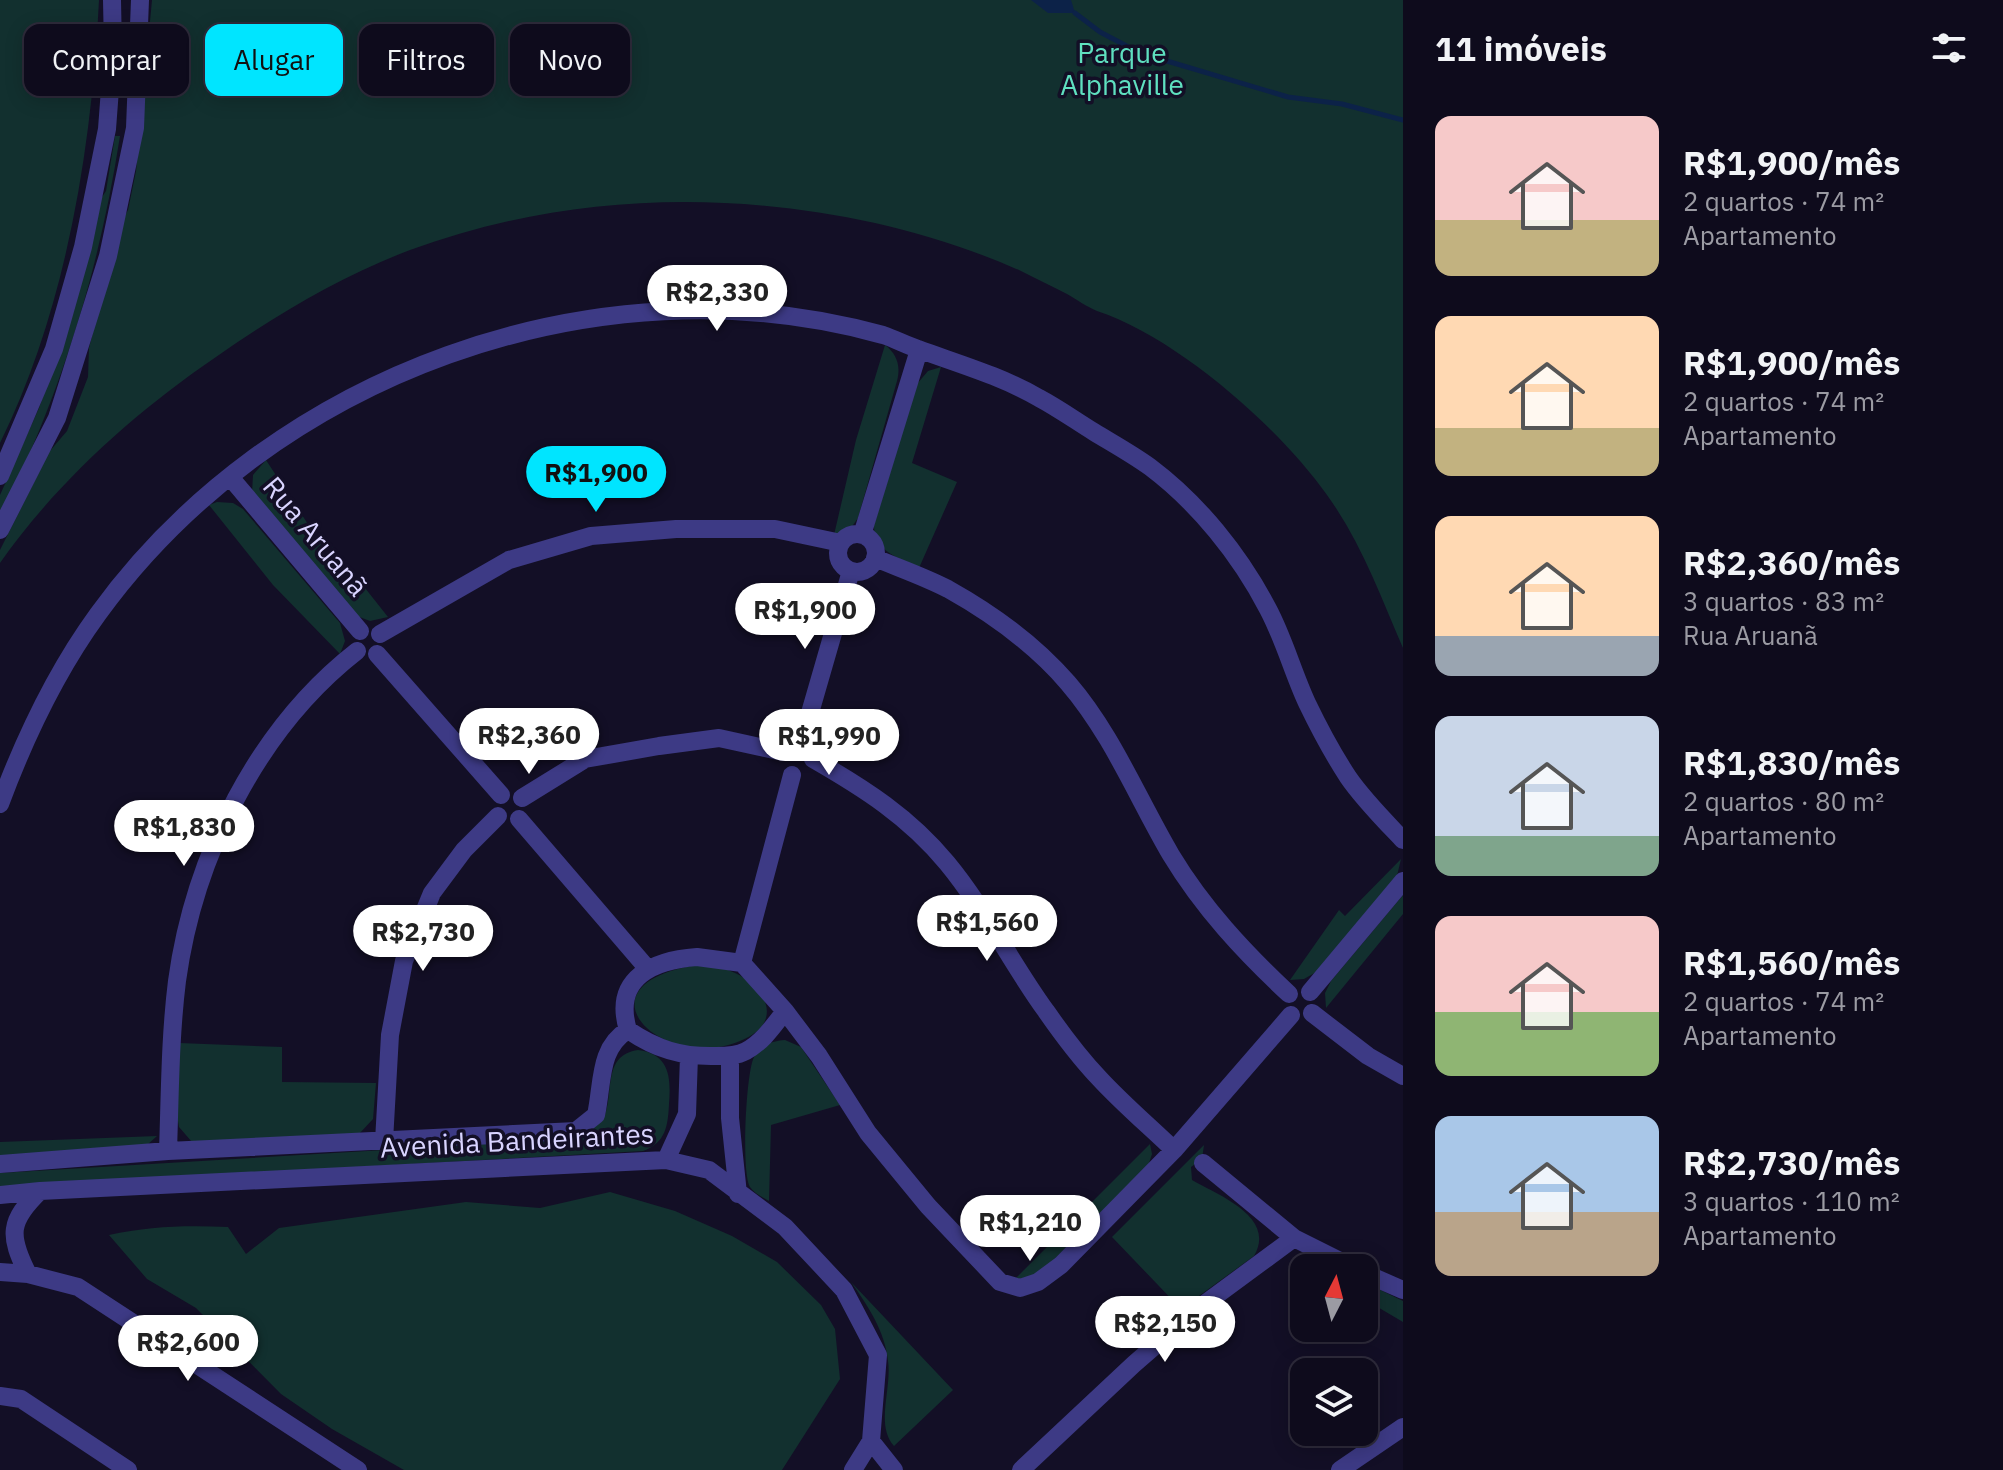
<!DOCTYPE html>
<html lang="pt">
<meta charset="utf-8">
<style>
:root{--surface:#0e0b1c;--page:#1c1929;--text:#f1f3f6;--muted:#9b9ba3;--line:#2e2b3b;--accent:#00e5ff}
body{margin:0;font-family:"IBM Plex Sans",sans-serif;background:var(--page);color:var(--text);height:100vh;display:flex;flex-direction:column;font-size:30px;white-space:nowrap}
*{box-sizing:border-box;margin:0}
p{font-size:26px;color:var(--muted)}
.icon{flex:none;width:44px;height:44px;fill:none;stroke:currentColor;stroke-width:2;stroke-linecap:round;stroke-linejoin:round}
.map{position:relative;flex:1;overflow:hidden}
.details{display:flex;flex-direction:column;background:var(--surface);width:600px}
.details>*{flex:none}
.hud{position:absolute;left:24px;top:24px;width:760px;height:72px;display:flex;gap:16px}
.needle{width:52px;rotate:6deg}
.buttons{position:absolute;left:1290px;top:1254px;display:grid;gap:16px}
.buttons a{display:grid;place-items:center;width:88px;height:88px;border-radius:16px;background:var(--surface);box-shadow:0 4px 20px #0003,0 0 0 2px var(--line);font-size:40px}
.price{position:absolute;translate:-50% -68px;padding:0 18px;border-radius:28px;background:#fff;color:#222;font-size:26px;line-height:52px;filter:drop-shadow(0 2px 4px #0008)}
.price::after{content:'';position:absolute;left:50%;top:48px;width:24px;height:18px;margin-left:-12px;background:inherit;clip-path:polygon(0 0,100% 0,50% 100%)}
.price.selected{background:var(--accent);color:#111}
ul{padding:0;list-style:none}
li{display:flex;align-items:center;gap:24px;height:200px;padding:0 32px}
li span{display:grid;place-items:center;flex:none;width:224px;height:160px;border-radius:16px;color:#555}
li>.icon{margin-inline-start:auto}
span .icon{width:96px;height:96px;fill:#fffc;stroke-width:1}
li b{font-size:34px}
h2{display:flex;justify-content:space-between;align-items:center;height:96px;padding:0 32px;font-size:34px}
.chip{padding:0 28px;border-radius:16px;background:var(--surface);box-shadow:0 4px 20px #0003,0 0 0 2px var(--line);font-size:28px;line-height:72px}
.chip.selected{background:var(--accent);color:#111}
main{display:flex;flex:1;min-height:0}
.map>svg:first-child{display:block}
</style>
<main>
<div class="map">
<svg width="1403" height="1470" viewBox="0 0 1403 1470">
<rect width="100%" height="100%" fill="#130f26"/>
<!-- green -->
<path fill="#12302f" d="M0,0H99C92,148 66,309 0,443Z
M152,0H1403V648C1380,595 1361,542 1327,495C1277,425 1176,337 1097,311C1087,307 1076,299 1067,294C1052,286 1036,279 1021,271C974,250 924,234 875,223C721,189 559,195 410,250C341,276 276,315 216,357C134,413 57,482 0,563V550L49,452L67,431L88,377L89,348L120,225L128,210L136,171Z
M115,136H120C99,272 61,394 0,517V495L39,408L64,337L98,203L106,191Z
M885,345C897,354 901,366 897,381L858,518L851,528L834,535L856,440Z
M941,367L912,463L957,482L919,568C899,557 873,552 874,525L917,384L928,371Z
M266,460L321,544L327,540L388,617L370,621L357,616L252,493L253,475Z
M217,502L233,503L243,509L340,623L345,641L340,654L273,585L209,505Z
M1401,859L1397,876L1318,971L1304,979L1290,980L1339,910L1345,916Z
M1403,895V914L1326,1008L1325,993L1331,981Z
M691,966C704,966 716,966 728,970C764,983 788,1022 740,1041C663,1073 574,988 691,966Z
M785,1040L801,1047L840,1105L771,1125L769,1201C762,1197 754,1193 750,1187C741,1172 746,1072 754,1057C761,1045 772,1041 785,1040Z
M179,1043L282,1047V1082L376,1083L373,1119L359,1134L192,1142L179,1127L177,1115Z
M638,1050C670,1054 671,1078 669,1104C668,1125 666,1143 643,1151L0,1187V1173L569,1139L605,1115C614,1090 603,1055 638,1050Z
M157,1136L147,1145L0,1156V1142Z
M1150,1144L1152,1154L1147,1169L1038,1275L1014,1280Z
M1204,1145L1202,1159L1191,1167L1192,1180C1218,1195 1277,1217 1254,1256L1181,1309L1112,1237Z
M610,1192L675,1211L732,1236L777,1262L821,1305L835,1329L840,1379L782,1470H404L332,1429L281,1394L196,1308L147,1279L109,1235C149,1226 187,1225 228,1227L246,1254L279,1228L466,1202L540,1208Z
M851,1282L953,1390L894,1446C875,1425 892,1389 888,1361C885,1331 868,1306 851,1282Z
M1364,1282L1403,1301V1322L1364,1299Z"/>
<!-- water -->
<path fill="#0c2248" d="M1031,0H1071L1075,13H1048Z"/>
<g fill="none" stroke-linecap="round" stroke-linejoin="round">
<!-- stream -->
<path stroke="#0c2248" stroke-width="5" d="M1075,13L1100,32L1140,53L1288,97L1342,104L1403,120"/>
<!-- minor -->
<path stroke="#3d3a85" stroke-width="18" d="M0,476L54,349L83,247L107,129L113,49L112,0
M230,477L360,631
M0,530L57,418L108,256L135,128L140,0
M838 553a19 19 0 1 1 38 0a19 19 0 1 1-38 0Z
M862,535L919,350
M875,558C899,568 925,577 948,589C991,613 1036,646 1068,683C1112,734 1137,797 1171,855C1203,908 1244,952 1289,994
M380,634L509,560L591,536L676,529H775L841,543
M377,654L501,795
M801,744L851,571
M813,759C865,789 909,817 947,863C985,909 1011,963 1046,1011C1062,1034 1080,1058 1099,1078C1122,1103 1149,1126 1174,1150
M522,798L585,759L659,746L719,738L783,752
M0,804C25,737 55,673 98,614C271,375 597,255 883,335C895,339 906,345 918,349C959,364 1001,376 1039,398C1058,408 1076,421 1094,432C1112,443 1132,454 1150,467C1198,503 1240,555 1268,609C1284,639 1293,673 1307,703C1319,728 1333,754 1348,777C1363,799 1384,820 1403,840
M519,819L647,968
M697,957L742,963L785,1011C774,1025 763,1042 746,1051C737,1056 726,1056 716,1056C681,1057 656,1049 628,1030C612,977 655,960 697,957Z
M742,963L792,775
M1310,992L1403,881
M785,1011L819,1056L868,1133L928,1206L1000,1282L1020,1288L1038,1282L1061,1265L1174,1150L1291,1015
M1312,1013L1368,1056L1403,1076
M730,1056V1118L738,1194
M384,1141L390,1035L404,961L432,893L464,850L498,816
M168,1151C170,1094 170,1037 177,981C194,857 257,729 357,651
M666,1160L687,1114L689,1056
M1203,1163L1294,1238L1354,1268
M0,1164L168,1151L576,1131L596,1115C603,1084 598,1048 628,1030
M0,1195L40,1191L666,1160L709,1170L785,1227L844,1290L878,1355L871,1441L853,1470
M0,1272L28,1274L78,1287L358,1470
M1364,1273L1403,1290
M28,1274C8,1235 9,1221 40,1191
M0,1396L21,1399L128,1470
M871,1441L894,1470
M1021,1470L1134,1364L1195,1311L1294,1238
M1340,1470L1403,1427"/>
</g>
<g text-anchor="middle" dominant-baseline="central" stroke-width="7" stroke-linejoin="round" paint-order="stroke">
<!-- park labels -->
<g font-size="28" fill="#5fe0c0" stroke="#130f26">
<text x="1122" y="52">Parque<tspan x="1122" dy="32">Alphaville</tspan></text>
</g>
<!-- street labels -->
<g font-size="28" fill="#d9d4ff" stroke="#130f26">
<text transform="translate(316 536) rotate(50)">Rua Aruanã</text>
<text transform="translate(517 1140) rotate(-3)">Avenida Bandeirantes</text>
</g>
</g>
</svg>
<div class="buttons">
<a><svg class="needle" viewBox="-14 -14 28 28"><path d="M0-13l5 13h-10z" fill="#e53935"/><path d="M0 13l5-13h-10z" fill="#9b9ba3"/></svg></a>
<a><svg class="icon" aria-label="layers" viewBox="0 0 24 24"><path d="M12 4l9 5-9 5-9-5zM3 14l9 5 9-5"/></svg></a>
</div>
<b class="price" style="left:717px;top:333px">R$2,330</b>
<b class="price selected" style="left:596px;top:514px">R$1,900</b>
<b class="price" style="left:805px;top:651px">R$1,900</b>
<b class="price" style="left:529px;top:776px">R$2,360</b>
<b class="price" style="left:829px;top:777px">R$1,990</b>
<b class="price" style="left:184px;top:868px">R$1,830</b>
<b class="price" style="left:987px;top:963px">R$1,560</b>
<b class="price" style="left:423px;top:973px">R$2,730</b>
<b class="price" style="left:1030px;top:1263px">R$1,210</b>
<b class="price" style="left:1165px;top:1364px">R$2,150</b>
<b class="price" style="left:188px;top:1383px">R$2,600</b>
<div class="hud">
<a class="chip">Comprar</a>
<a class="chip selected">Alugar</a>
<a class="chip">Filtros</a>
<a class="chip">Novo</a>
</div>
</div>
<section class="details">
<h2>11 imóveis<svg class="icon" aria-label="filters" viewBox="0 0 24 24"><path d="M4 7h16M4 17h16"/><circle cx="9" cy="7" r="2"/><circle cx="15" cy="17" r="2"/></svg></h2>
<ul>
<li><span style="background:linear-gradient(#f6c9c9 65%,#c2b280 0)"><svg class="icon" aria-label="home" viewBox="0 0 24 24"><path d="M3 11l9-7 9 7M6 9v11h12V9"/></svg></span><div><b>R$1,900/mês</b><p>2 quartos · 74 m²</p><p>Apartamento</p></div></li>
<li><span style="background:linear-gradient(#ffd9b3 70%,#c2b280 0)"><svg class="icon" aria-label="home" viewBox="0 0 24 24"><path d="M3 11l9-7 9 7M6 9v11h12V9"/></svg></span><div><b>R$1,900/mês</b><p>2 quartos · 74 m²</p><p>Apartamento</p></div></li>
<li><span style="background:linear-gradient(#ffd9b3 75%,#9aa5b1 0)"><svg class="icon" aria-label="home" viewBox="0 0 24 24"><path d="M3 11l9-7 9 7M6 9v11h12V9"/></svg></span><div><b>R$2,360/mês</b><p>3 quartos · 83 m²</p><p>Rua Aruanã</p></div></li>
<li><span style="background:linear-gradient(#c9d6e8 75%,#7fa58c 0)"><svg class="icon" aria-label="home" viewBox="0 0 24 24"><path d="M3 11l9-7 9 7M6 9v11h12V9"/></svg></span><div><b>R$1,830/mês</b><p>2 quartos · 80 m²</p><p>Apartamento</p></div></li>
<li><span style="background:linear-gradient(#f6c9c9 60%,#8fb573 0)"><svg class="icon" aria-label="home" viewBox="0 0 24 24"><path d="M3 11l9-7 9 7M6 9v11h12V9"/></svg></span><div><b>R$1,560/mês</b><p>2 quartos · 74 m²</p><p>Apartamento</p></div></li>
<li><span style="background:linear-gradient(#a9c7e8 60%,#b9a48a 0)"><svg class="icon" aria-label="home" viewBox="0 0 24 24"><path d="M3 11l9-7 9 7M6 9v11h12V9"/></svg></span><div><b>R$2,730/mês</b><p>3 quartos · 110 m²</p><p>Apartamento</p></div></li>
</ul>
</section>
</main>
